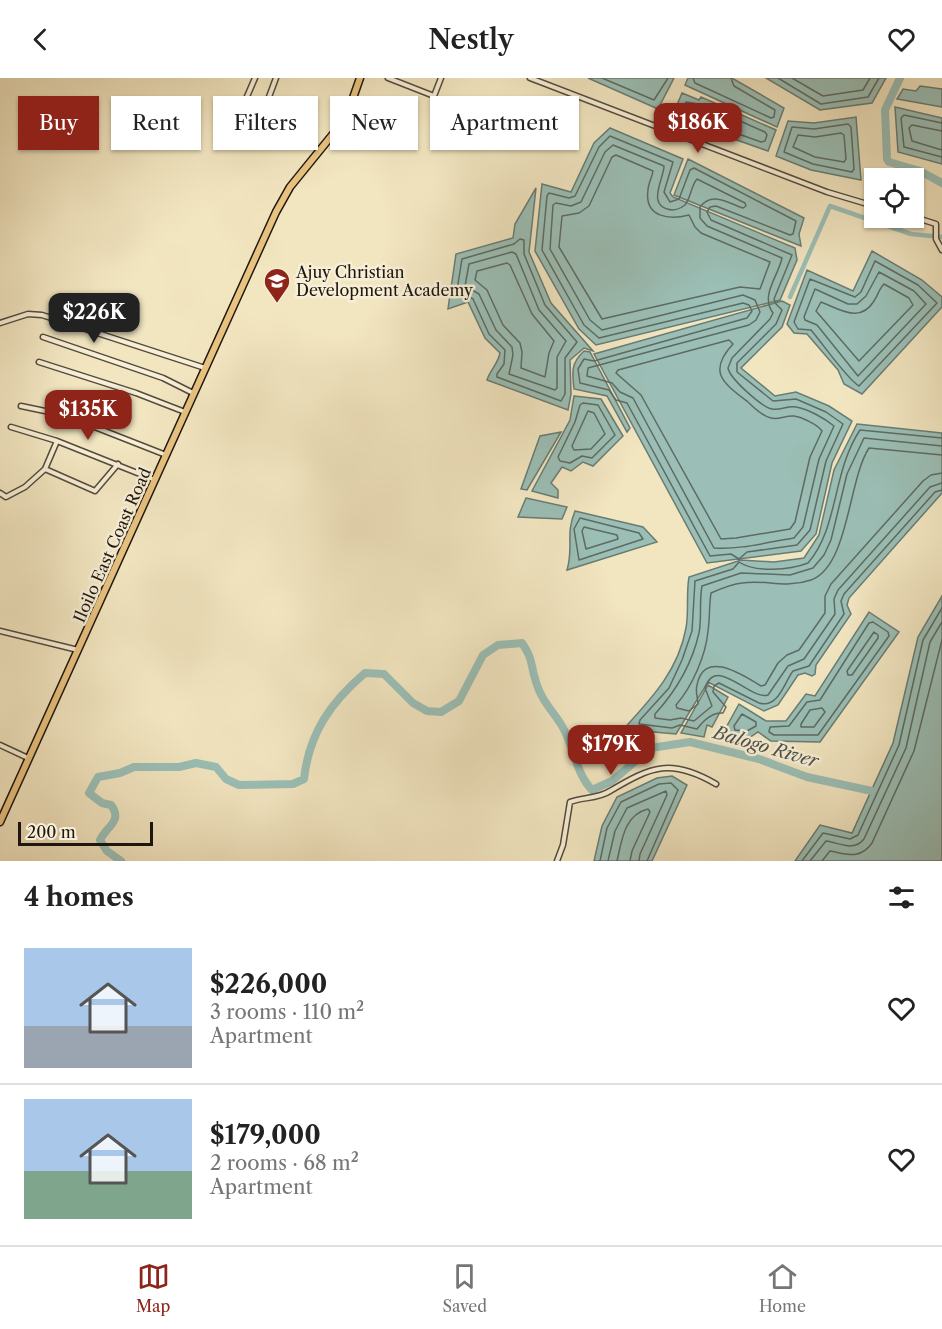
<!DOCTYPE html>
<meta charset="utf-8">
<style>
:root{--surface:#fff;--page:#f2f2f2;--text:#222;--muted:#767676;--line:#e0e0e0;--accent:#8f2418}
body{margin:0;font-family:"Libre Caslon Text",serif;background:var(--page);color:var(--text);height:100vh;display:flex;flex-direction:column;font-size:22px;white-space:nowrap}
*{box-sizing:border-box;margin:0}
p{font-size:20px;color:var(--muted)}
.icon{flex:none;width:33px;height:33px;fill:none;stroke:currentColor;stroke-width:2;stroke-linecap:round;stroke-linejoin:round}
.map{position:relative;height:783px;overflow:hidden}
.details{display:flex;flex-direction:column;background:var(--surface);flex:1}
.details>*{flex:none}
.banner{position:absolute;left:18px;top:18px;width:600px;height:54px;display:flex;gap:12px}
.buttons{position:absolute;left:864px;top:90px;display:grid;gap:12px}
.buttons a{display:grid;place-items:center;width:60px;height:60px;border-radius:0px;background:var(--surface);box-shadow:0 2px 4px #0004;font-size:30px}
.scale{position:absolute;left:18px;bottom:15px;width:135px;box-sizing:border-box;padding-left:6px;border:3px solid #1f170f;border-top:0;font-size:16px;line-height:21px;white-space:nowrap;color:#1f170f;-webkit-text-stroke:4px #f7efd7;paint-order:stroke}
.price{position:absolute;translate:-50% -51px;padding:0 14px;border-radius:12px;background:var(--accent);color:#fff;font-size:20px;line-height:39px;filter:drop-shadow(0 2px 3px #0008)}
.price::after{content:'';position:absolute;left:50%;top:36px;width:18px;height:14px;margin-left:-9px;background:inherit;clip-path:polygon(0 0,100% 0,50% 100%)}
.price.on{background:#222;color:#fff}
ul{padding:0;list-style:none}
li{display:flex;align-items:center;gap:18px;height:150px;padding:0 24px}
li+li{border-top:2px solid var(--line)}
li span{display:grid;place-items:center;flex:none;width:168px;height:120px;border-radius:0px;color:#555}
li>.icon{margin-inline-start:auto}
span .icon{width:72px;height:72px;fill:#fffc;stroke-width:1}
li b{font-size:26px}
h2{display:flex;justify-content:space-between;align-items:center;height:72px;padding:0 24px;font-size:26px}
.chip{padding:0 21px;border-radius:0px;background:var(--surface);box-shadow:0 2px 4px #0004;font-size:21px;line-height:54px}
.chip.on{background:var(--accent);color:#fff}
header{display:flex;justify-content:space-between;align-items:center;height:78px;padding:0 24px;background:var(--surface);font-size:27px;font-weight:600}
.dock{display:flex;justify-content:space-around;align-items:center;height:84px;border-top:2px solid var(--line);background:var(--surface);font-size:16px;color:var(--muted)}
.dock a{display:grid;justify-items:center;gap:3px}
.dock .on{color:var(--accent)}
.map>svg:first-child{display:block}
</style>
<header><svg class="icon" aria-label="back" viewBox="0 0 24 24"><path d="M15 5l-7 7 7 7"/></svg>Nestly<svg class="icon" aria-label="heart" viewBox="0 0 24 24"><path d="M12 20l-8-8c-3-5 5-10 8-4 3-6 11-1 8 4z"/></svg></header>
<div class="map">
<svg width="942" height="783" viewBox="0 0 942 783">
<rect width="100%" height="100%" fill="#f2e6c1"/>
<filter id="stains"><feTurbulence type="fractalNoise" baseFrequency=".00333" numOctaves="4"/><feColorMatrix values="0 0 0 0 .2 0 0 0 0 .09 0 0 0 0 .02 0 0 0 .5 -.17"/></filter>
<radialGradient id="worn" r=".72"><stop offset=".6" stop-color="#630" stop-opacity="0"/><stop offset="1" stop-color="#630" stop-opacity=".3"/></radialGradient>
<!-- water -->
<path fill="#9bbfb6" stroke="#697c73" stroke-width="1.5" d="M588,0H674L658,31Z
M688,0H732L784,30L777,49L685,7Z
M766,0H886L872,25L820,32Z
M920,8L942,11V29L897,21L903,11L916,13Z
M682,15L699,22L701,19L776,52L768,73L672,39Z
M895,29L942,40V86L898,74Z
M856,39L861,102L811,92L776,78L788,43L814,45Z
M610,50L683,81L670,115L673,119L795,170L797,182L780,222L596,267L579,251L535,173L542,106L571,114L594,65Z
M688,81L804,140L799,156L801,168L674,117Z
M536,110L529,174L551,225L593,273L584,270L570,282L571,316L568,332L487,302C490,292 498,286 500,275L485,260L468,224L448,231L456,176L513,160L515,146Z
M872,173L922,202L942,219V229L862,316L844,306L838,292L807,256L794,255L787,246L807,192L853,213Z
M782,223L790,227L782,249L741,290L775,318L796,314L829,328L852,343L832,385L816,456L801,473L707,485L594,276Z
M584,273L590,274L630,350L627,354L607,318L574,311C572,294 571,285 584,273Z
M574,318L601,321L623,358L593,388L583,384L571,393L562,389L551,405L558,412V420L532,413L570,342Z
M857,346L942,355V415L849,520L847,527L851,536L816,587L815,596L812,598L805,595L798,597L778,627L764,633L708,604L676,656L642,653L632,660L620,658L619,656C648,624 678,595 686,550C689,534 686,516 689,499L741,482L774,484L804,480L819,457L834,392Z
M561,354L527,412L521,411L540,358Z
M526,420L567,429L562,441L518,439Z
M575,433L643,449L657,464L567,492C574,468 565,457 575,433Z
M942,518V783H795L820,747L852,755L893,665L918,559Z
M869,534L899,554L820,664L771,663L758,654L749,660L722,657L739,626L766,643H786L806,616L815,618Z
M708,607L728,619L712,649L707,647L704,659L681,655Z
M672,698L687,707L652,783H594L602,748L617,719L657,700Z"/>
<g fill="none" stroke-linecap="round" stroke-linejoin="round">
<!-- shore -->
<path stroke="#5d6b62" stroke-width="1.5" d="M602,0L654,22L668,0
M693,0L695,5L771,40L774,39L775,32L734,8L731,0
M778,0L821,26L868,19L879,0
M792,0L823,18L863,12L870,0
M686,24L704,27L765,54L767,57L765,63L761,64L683,36L681,33Z
M942,45L904,37L901,40L904,69L942,79
M848,46L851,49L854,91L852,94L813,86L784,74L792,49L814,51Z
M942,53L912,47L909,50L912,63L942,72
M841,55L844,57L846,81L844,84L815,79L793,69L798,57L815,59Z
M610,58L673,84L664,114L670,124L679,121L690,92L694,90L796,143L793,156L790,157L716,128L710,129L707,134L711,142L792,177L774,221L776,226L782,232L776,246L737,285V294L773,323L796,321L826,334L843,346L826,383L810,452L797,467L747,474L739,481L731,476L710,478L627,325L616,322L609,312L580,305L578,291L584,281L594,283L747,240L752,233L749,227L743,225L599,260L584,247L542,172L547,118L549,115L569,120L575,118L599,69Z
M613,67L664,88C664,101 645,129 672,132C676,132 681,130 685,127C691,119 691,108 697,101L745,125L746,128L743,130C728,125 712,113 700,129V140L707,148L782,180C778,199 760,217 773,235L770,241L732,280L728,290C730,301 762,329 772,331C780,333 788,327 796,329C808,331 824,340 834,348L819,381L803,449L794,460C768,464 739,472 714,470L633,320L620,314L612,305L587,298L588,290L749,247L756,242L760,234L755,222L743,217L602,252L590,242L550,171L553,127L556,125L571,128L581,124L605,74Z
M616,77L653,93C652,100 648,106 648,112C644,140 670,142 689,137L695,149L701,155L770,184L760,211L740,209L602,241L559,169L562,138L579,135L589,128L612,79Z
M520,161L524,162V176L545,227L577,264L565,280V316L561,323L497,299V296L504,286L505,272L489,256L473,221L468,218L459,220L456,218L462,181L514,166Z
M512,174L516,176L539,232L566,263L557,279V310L555,312L509,296L513,277L512,269L496,252L479,216L465,208L469,186Z
M875,183L918,207L937,225L859,308C847,301 823,266 811,252L798,251L794,244L810,201L855,219L861,214Z
M507,185L510,187L532,236L554,263L549,275L545,299L521,290L522,274L520,265L503,247L487,212L475,202L477,193Z
M879,194L914,213L926,226L858,298L817,247L805,242L804,239L815,211L848,226H857L866,218Z
M884,206L909,220L913,227L859,283L816,233L821,224C839,231 860,246 874,223C878,217 879,211 884,206Z
M729,262L733,266C707,294 723,305 748,324C754,330 762,338 771,340C779,342 786,337 794,338C802,339 818,347 822,353L810,379L795,444L790,451L736,460L721,461L641,317L616,295L618,292Z
M583,325L598,327L615,357L592,380L582,378L570,385L560,383L558,379L575,344L580,327Z
M588,333L594,335L605,356L591,371L574,372L572,368Z
M942,360L860,352C832,394 839,449 808,485C790,492 755,495 739,484L733,491L695,503L692,553L682,582L669,610L640,642L639,646L672,650L680,647L697,651C703,643 712,634 723,635L726,629L713,614L714,608L719,605L759,625C778,631 784,605 793,593L809,588L844,536L841,523L844,516L935,414L942,412
M942,368L864,360L847,396L831,462L824,477L813,490L790,497L741,495L702,508C699,523 702,540 699,555C692,586 676,613 655,636V640L670,642L681,640L694,643L712,628L705,610C716,576 750,623 768,617L788,588L804,581L835,536L834,521L838,512L930,409L942,405
M942,377L869,370C848,402 849,488 811,502C785,511 765,501 742,505C732,506 720,511 711,515C709,527 710,540 708,553C706,577 692,609 676,627L677,630L689,633L698,626C698,620 695,614 697,607C704,570 744,598 761,608L765,607L778,585L787,577L799,572L825,535V518L831,506L923,403L931,397L942,395
M580,440L639,455L643,461L579,482L574,451Z
M584,449L617,457L618,461L586,471L582,453Z
M873,544L888,554L889,558L818,657H774L769,654L770,649L789,648L807,624L820,622L869,545Z
M874,554L878,557V560L852,597H848L847,593Z
M822,630L825,634L814,649H801V646L810,632Z
M742,636L756,644V648L747,653L735,652L734,648Z
M600,783L607,750L621,724L659,706L671,705L678,712L647,783
M608,783L615,753L627,730L666,713L667,717L640,776L639,783
M617,783C622,762 624,737 648,731L650,734L632,773L630,783
M802,783L823,755L850,761L858,757L899,667L923,562L942,530
M810,783L826,763C840,765 854,774 864,761L906,670L930,564L942,544
M822,783L830,773C847,776 860,782 872,765L914,673L942,562"/>
<!-- canal -->
<path stroke="#9bbfb6" stroke-width="4.5" d="M790,219L830,128L911,156L942,159"/>
<!-- river -->
<path stroke="#9bbfb6" stroke-width="8" d="M900,0L885,32L887,81L889,84L920,93L942,105
M121,783L107,773L100,762C107,748 123,743 111,727L102,725L89,715L98,699L120,695L134,689H179L196,685L216,689L226,701L239,707L293,706L304,701C309,655 331,624 365,595L384,596L413,625L427,633L441,634L459,623L483,577L498,567L522,565C534,583 530,586 536,604C541,622 553,633 562,648C575,670 575,694 592,712L612,703L651,670L690,664L759,681L807,699L872,713"/>
<!-- street casing -->
<g stroke="#544b3c" stroke-width="7">
<path id="street" d="M388,0L434,18L441,0
M530,0L827,114L874,128
M242,30L255,0
M263,35L276,0
M914,139L936,146V161L942,172
M0,245L28,236L42,237L205,290
M43,259L163,300L193,315
M39,284L136,315L185,334
M21,328L64,337L166,377
M11,349L57,363L155,402
M45,391L57,363
M0,415L6,419L25,409L45,391L95,413L118,386
M0,553L78,572
M0,667L28,680
M557,783L563,767L570,724C582,719 598,721 610,713C652,688 671,680 716,706"/>
</g>
<!-- primary casing -->
<g stroke="#1f170f" stroke-width="9">
<path id="primary" d="M0,744L276,134L290,109L346,40L360,0"/>
</g>
<!-- street -->
<use href="#street" stroke="#f7efd7" stroke-width="4"/>
<!-- primary -->
<use href="#primary" stroke="#e9c380" stroke-width="6"/>
</g>
<!-- icons -->
<defs>
<g id="school-pin" transform="scale(1.35)"><path d="M0 17L-7.5 6A9.5 9.5 0 1 1 7.5 6Z" fill="#8f2418" stroke="#f7efd7"/><path d="M0-5L7-2L0 1L-7-2ZM-4 1L0 2.5L4 1V4Q0 6-4 4Z" fill="#fff"/></g>
</defs>
<g fill-rule="evenodd">
<use href="#school-pin" x="277" y="203"/>
</g>
<g text-anchor="middle" dominant-baseline="central" stroke-width="5" stroke-linejoin="round" paint-order="stroke">
<!-- poi labels -->
<g font-size="16" fill="#1f170f" stroke="#f7efd7" text-anchor="start">
<text x="296" y="194">Ajuy Christian<tspan x="296" dy="18">Development Academy</tspan></text>
</g>
<!-- street labels -->
<g font-size="16" fill="#1f170f" stroke="#f7efd7">
<text transform="translate(112 467) rotate(-66)">Iloilo East Coast Road</text>
</g>
<!-- water labels -->
<g font-size="18" font-style="italic" fill="#4a5249" stroke="#f7efd7">
<text transform="translate(766 669) rotate(16)">Balogo River</text>
</g>
</g>
<rect width="100%" height="100%" filter="url(#stains)"/>
<rect width="100%" height="100%" fill="url(#worn)"/>
</svg>
<div class="buttons">
<a><svg class="icon" aria-label="locate" viewBox="0 0 24 24"><circle cx="12" cy="12" r="6"/><path d="M12 2v4M12 18v4M2 12h4M18 12h4"/></svg></a>
</div>
<div class="scale">200 m</div>
<b class="price" style="left:698px;top:76px">$186K</b>
<b class="price on" style="left:94px;top:266px">$226K</b>
<b class="price" style="left:88px;top:363px">$135K</b>
<b class="price" style="left:611px;top:698px">$179K</b>
<div class="banner">
<a class="chip on">Buy</a>
<a class="chip">Rent</a>
<a class="chip">Filters</a>
<a class="chip">New</a>
<a class="chip">Apartment</a>
</div>
</div>
<section class="details">
<h2>4 homes<svg class="icon" aria-label="filters" viewBox="0 0 24 24"><path d="M4 7h16M4 17h16"/><circle cx="9" cy="7" r="2"/><circle cx="15" cy="17" r="2"/></svg></h2>
<ul>
<li><span style="background:linear-gradient(#a9c7e8 65%,#9aa5b1 0)"><svg class="icon" aria-label="home" viewBox="0 0 24 24"><path d="M3 11l9-7 9 7M6 9v11h12V9"/></svg></span><div><b>$226,000</b><p>3 rooms · 110 m²</p><p>Apartment</p></div><svg class="icon" aria-label="heart" viewBox="0 0 24 24"><path d="M12 20l-8-8c-3-5 5-10 8-4 3-6 11-1 8 4z"/></svg></li>
<li><span style="background:linear-gradient(#a9c7e8 60%,#7fa58c 0)"><svg class="icon" aria-label="home" viewBox="0 0 24 24"><path d="M3 11l9-7 9 7M6 9v11h12V9"/></svg></span><div><b>$179,000</b><p>2 rooms · 68 m²</p><p>Apartment</p></div><svg class="icon" aria-label="heart" viewBox="0 0 24 24"><path d="M12 20l-8-8c-3-5 5-10 8-4 3-6 11-1 8 4z"/></svg></li>
</ul>
</section>
<nav class="dock">
<a class="on"><svg class="icon" aria-label="map" viewBox="0 0 24 24"><path d="M3 6l6-2 6 2 6-2v14l-6 2-6-2-6 2zM9 4v14M15 6v14"/></svg>Map</a>
<a><svg class="icon" aria-label="saved" viewBox="0 0 24 24"><path d="M7 4h10v16l-5-4-5 4z"/></svg>Saved</a>
<a><svg class="icon" aria-label="home" viewBox="0 0 24 24"><path d="M3 11l9-7 9 7M6 9v11h12V9"/></svg>Home</a>
</nav>
